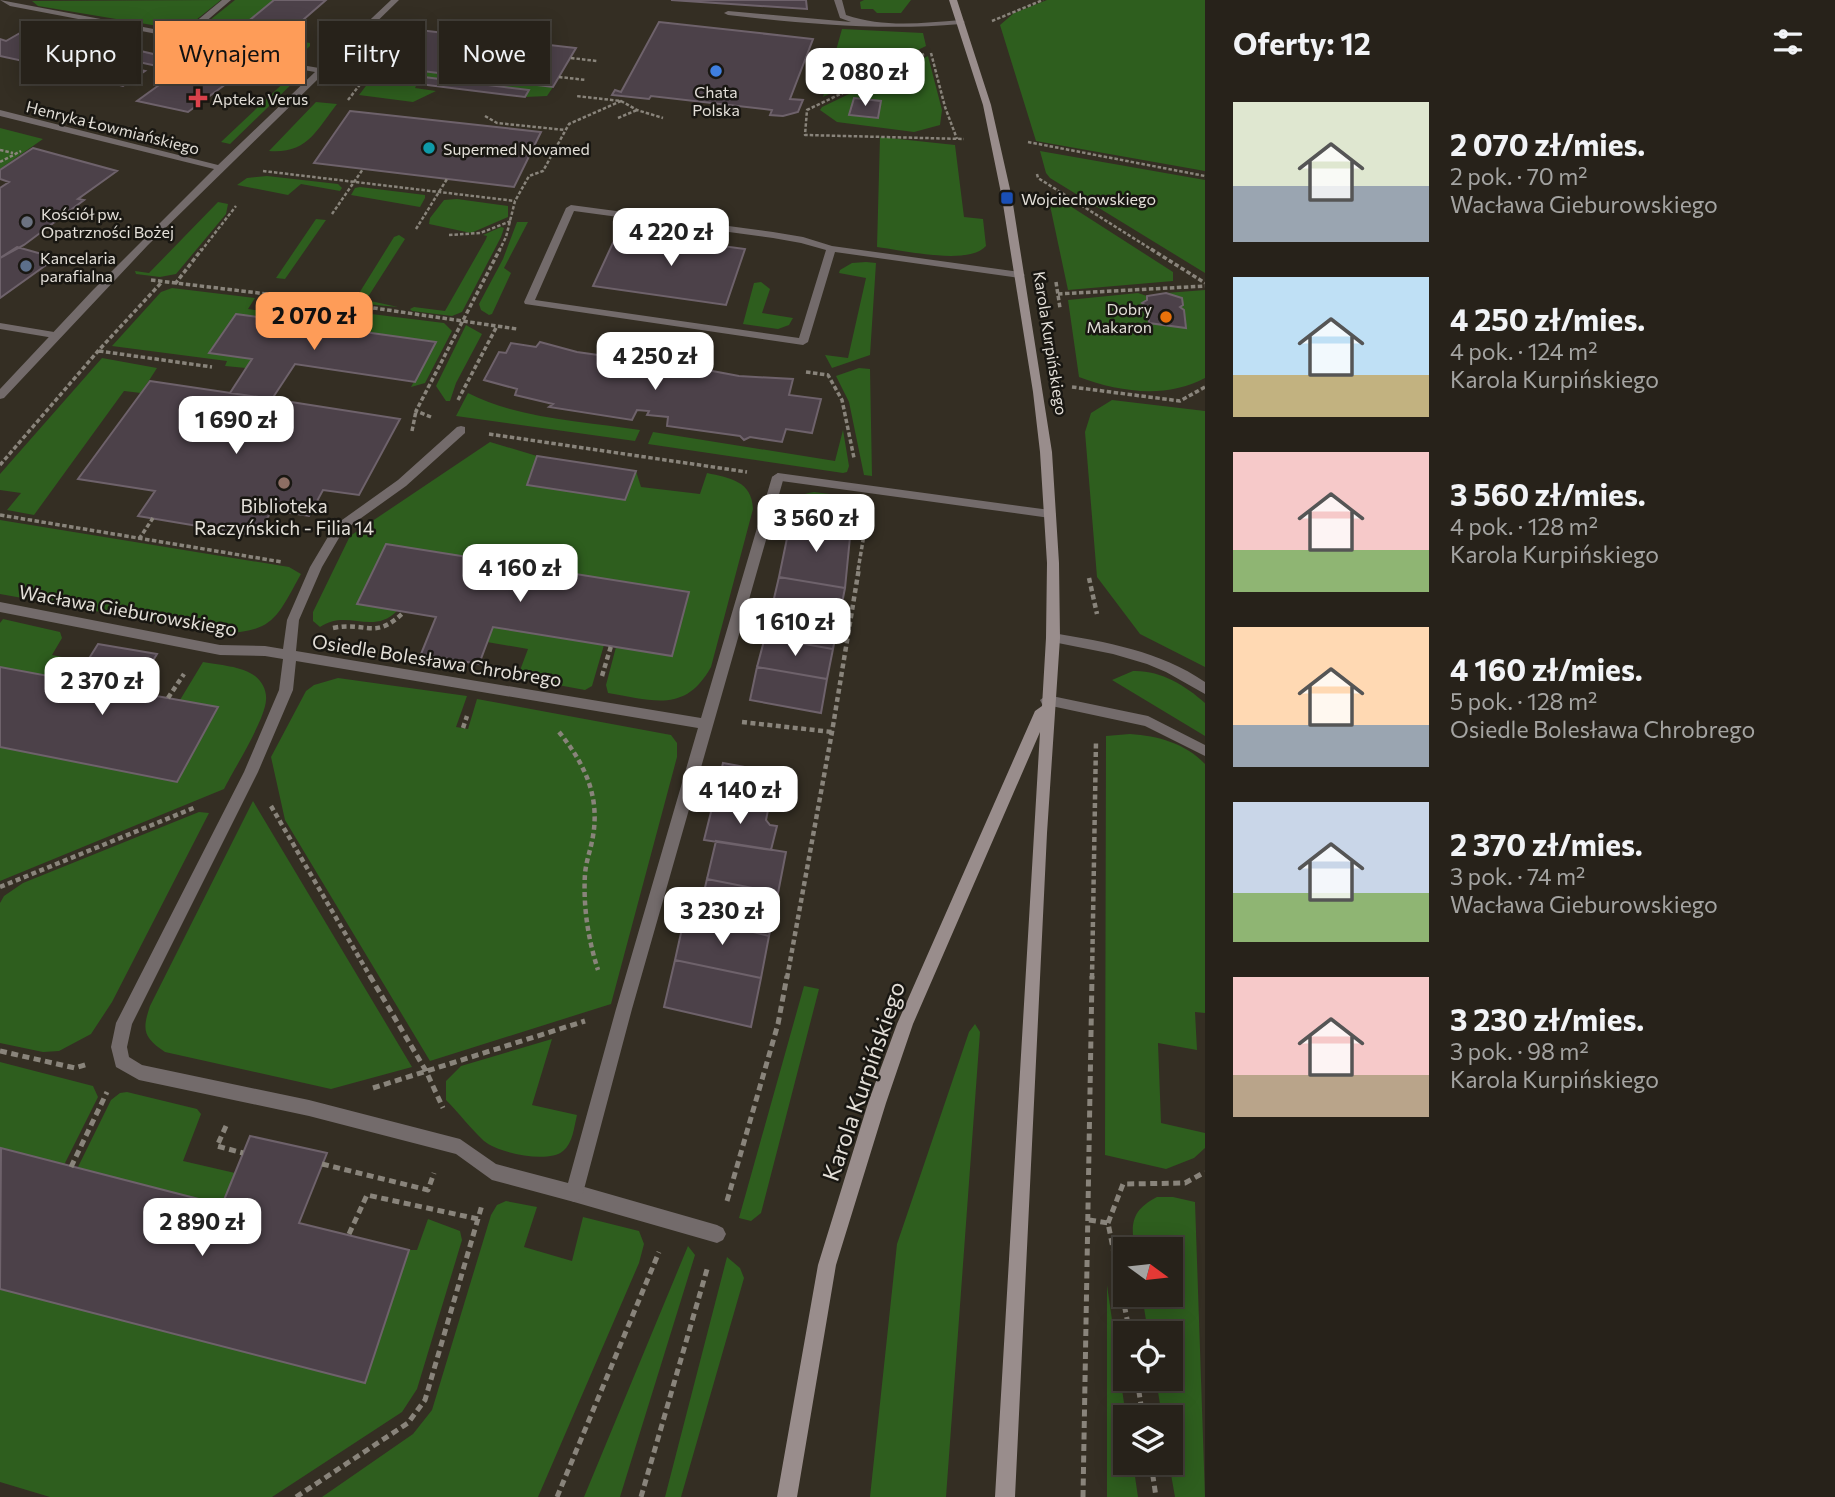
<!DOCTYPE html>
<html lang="pl">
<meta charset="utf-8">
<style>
:root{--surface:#27221a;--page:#332f27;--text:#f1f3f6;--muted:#a4a4a2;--line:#433f39;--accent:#fe9c58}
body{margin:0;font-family:Commissioner,sans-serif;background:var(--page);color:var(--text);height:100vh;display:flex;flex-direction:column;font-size:26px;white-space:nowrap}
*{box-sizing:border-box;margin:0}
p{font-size:23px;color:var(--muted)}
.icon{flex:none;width:38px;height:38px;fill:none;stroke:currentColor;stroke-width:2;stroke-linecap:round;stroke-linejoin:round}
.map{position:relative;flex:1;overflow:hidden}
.panel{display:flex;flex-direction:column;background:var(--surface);width:630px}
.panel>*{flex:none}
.banner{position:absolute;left:21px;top:21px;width:665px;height:63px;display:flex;gap:14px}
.needle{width:46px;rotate:105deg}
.fabs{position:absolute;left:1113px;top:1237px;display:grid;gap:14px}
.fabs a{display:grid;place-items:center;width:70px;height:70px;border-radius:0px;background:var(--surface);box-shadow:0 4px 18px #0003,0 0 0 2px var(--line);font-size:35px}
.price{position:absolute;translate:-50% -60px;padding:0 16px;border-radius:14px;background:#fff;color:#222;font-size:23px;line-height:46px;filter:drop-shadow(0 2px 4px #0008)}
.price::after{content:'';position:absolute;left:50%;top:42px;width:21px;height:16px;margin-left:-10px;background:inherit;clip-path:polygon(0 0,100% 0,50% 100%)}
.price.active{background:var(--accent);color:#111}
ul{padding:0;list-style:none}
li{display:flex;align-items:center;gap:21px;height:175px;padding:0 28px}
li span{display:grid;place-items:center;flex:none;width:196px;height:140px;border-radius:0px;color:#555}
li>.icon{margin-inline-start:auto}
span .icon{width:84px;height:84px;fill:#fffc;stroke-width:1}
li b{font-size:30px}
h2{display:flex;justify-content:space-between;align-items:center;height:84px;padding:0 28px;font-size:30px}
.tag{padding:0 24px;border-radius:0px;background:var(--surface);box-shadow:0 4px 18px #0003,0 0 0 2px var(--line);font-size:24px;line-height:63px}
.tag.active{background:var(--accent);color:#111}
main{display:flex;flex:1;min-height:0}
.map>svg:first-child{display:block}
</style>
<main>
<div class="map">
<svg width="1205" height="1497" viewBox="0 0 1205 1497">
<rect width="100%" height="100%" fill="#342e23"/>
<!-- green -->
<path fill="#2e5e1e" d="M221,0L191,24L176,29L38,6L32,1Z
M235,0H274L228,38L273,46L282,38L310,43V46L296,59L289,61C260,56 224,56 201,37L200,28Z
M864,0H911L901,13H877L873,9H861L860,2Z
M1047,0H1205V171L1036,141L1000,25L1014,13Z
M842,29L923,33L926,46L823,97Z
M928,56L942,110L940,125L914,132L837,122L820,110L822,107Z
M381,66L553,87L547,96L525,97L528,90L424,77L419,84L378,71Z
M293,74L301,75L230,144L221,142Z
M375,74L416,86L415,88L436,91L413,102L359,95Z
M316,102L337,104C316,131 307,154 269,151Z
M0,128L43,139L0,169Z
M880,137L955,145L964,217L983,219L986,246C968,266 903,250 877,247Z
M1040,151L1205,180V273L1050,178L1046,173Z
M267,176L338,184L342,188L340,191L301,184L288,195L237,185L247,178Z
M360,187L425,195V198L420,207L351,195L355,188Z
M1053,195L1173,272V281L1068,290L1048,196Z
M457,199L508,206V217L471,233L429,224L430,218L444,200Z
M218,202L228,204L226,214L176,274L160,277L136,274L135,271L149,273Z
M316,219L326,220L285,279L276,278Z
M517,222H528L504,268L511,273L492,314L489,315L481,310L479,304L503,259Z
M501,227L504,228L501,237L462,312L452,316L412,311L410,309L414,307L445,311L486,239L487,236L483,235Z
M399,235L405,239L366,300L398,307L353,303L394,237Z
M866,262L876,263L870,355L832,368L825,355L848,358L866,278L839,273L840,270L852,263Z
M761,282L770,289L762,313L793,318L789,325L778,329L743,324L754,283Z
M172,288L255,298L248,309L290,315L286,321L236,314L209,352L252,359L246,368L225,366L227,361L112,346L161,292Z
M1205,290V378C1166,399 1119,392 1079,377L1068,300L1138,293L1147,296V300L1142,303L1148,307L1149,323L1185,328L1184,310L1180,307L1183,304L1182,298L1166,293Z
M339,310L444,323L452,331L425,383L411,387L436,342L335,328L342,315L336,313Z
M466,325L482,334L456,383L450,401H446L436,386Z
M102,358L157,368L141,393L124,391L34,515L7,510L21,493L0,490V474Z
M859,368L870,369L872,476L864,475L849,402L836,376Z
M468,393C519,419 583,421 640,430L635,441L456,416Z
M1112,400L1205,411V667L1140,634L1097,577L1085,432L1091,413Z
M843,430L849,466L847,472L843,473L648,444L653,432L835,461Z
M490,442L537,456L528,485L625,500L636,471L641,487L700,494L707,473C730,478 752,481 753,509L711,667C685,714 652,700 608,693L606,685L616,647L672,656L688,592L386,544L357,603L397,611C372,636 347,608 320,627L313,621V612L350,536Z
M814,492L853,497L855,511L843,513L842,527L778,517C788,501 796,495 814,492Z
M0,520L289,567L301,574C276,619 273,633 218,633L0,594Z
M3,619L60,632L62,638L52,655L87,662L75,681L0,667V623Z
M493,627L604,645L592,686L585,690L520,678L519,673L528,649L487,642Z
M203,662C218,665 242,666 255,676C262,681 267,691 266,700C265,720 234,769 224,789L0,881V747L177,782L218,708L180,700Z
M1133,671C1160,670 1185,685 1205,703V736L1112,680Z
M338,678L467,696L456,727L468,729L477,699L671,735L677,743V757L611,1004L430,1061L285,820L271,757L306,691L314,685Z
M1130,734C1158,736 1185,743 1205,764V1013L1195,1012L1197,1050L1158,1043L1161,1123L1205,1133V1148L1194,1158L1166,1169L1105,1155L1106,736Z
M253,801L412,1067L331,1089L165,1052C143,1037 142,1030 150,1006Z
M199,812L209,813L112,1002L91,1034L59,1051L43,1052L0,1043V903L4,896L23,883Z
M804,986L819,989L761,1213L751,1221L739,1218Z
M975,1024L980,1032L946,1497H870L897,1244L969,1032Z
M552,1039L532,1105L577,1115C574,1127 573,1143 563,1151C548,1164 498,1153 484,1141C471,1129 459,1113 446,1100V1081L461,1066Z
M0,1062L93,1086L98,1097L64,1165L2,1148L0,1151Z
M127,1092L197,1109L201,1114L183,1161L235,1173L222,1205L77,1169L111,1100L120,1093Z
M1157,1197H1173L1195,1202L1205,1497H1175L1169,1463L1171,1418L1162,1417L1156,1379H1171V1334L1148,1333L1142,1295H1171V1250L1135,1249C1130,1223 1132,1210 1157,1197Z
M506,1201L537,1207L524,1247L572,1261L583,1217L639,1231L644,1244L639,1263L538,1497H322L413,1434L432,1410L491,1215L497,1205Z
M428,1219L460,1231L462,1240L417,1389L402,1412L272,1497H50L0,1482V1289L365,1383L409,1250H417Z
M688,1246L695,1255L620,1497H584Z
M727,1257L740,1268L744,1278L681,1497H665Z
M1107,1285L1126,1417L1125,1463H1133L1138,1497H1107Z"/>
<!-- building -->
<path fill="#4c4149" stroke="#6e626b" stroke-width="2" d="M274,0H326L273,46L228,38Z
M672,0H806L807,9L671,0Z
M659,22L813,39L790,99L803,100L798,112L783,116L770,115L772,110L651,96L649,99L612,95L615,90L621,92Z
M410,29L576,48L553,87L381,66Z
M20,33L55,42L23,61L0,56V39L6,41Z
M132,49L179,60L166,68L120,58Z
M84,57L111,63L89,77L61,71Z
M111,63L145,71L123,86L89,77Z
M177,72L211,79L214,77L230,81L188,112L137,101Z
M424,77L529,90L525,97L419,84Z
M854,98L881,101L878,118L849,115Z
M350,111L541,132L514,187L314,163Z
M33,148L117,171L78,199L84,200L24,245L0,258V188L9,182L0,179V170Z
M618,232L745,249L726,305L593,286Z
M17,247L56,258L0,298V258Z
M1166,293L1182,298L1183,305L1180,307L1184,310L1186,328L1149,323L1148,307L1142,303L1147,300V296Z
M236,314L286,321L290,315L311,318L307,324L436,342L415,382L295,364L272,399L230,393L252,359L209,353Z
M540,342L577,352L648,362L644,372L676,377L680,365L739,376L793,379L789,395L821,399L812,433L786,429L782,442L750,437L744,440L740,436L667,426L668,417L647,415L649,411L637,410L632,420L549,407L553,404L515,395L517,389L484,380L499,352L506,353L511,343L536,347Z
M150,381L272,399L400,419L359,495L323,490L309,516L272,510L257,536L138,516L155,491L78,479Z
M537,456L636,471L625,500L527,485Z
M791,519L841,527V532L850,537L845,588L779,577Z
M386,544L689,592L672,656L493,627L479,664L421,654L436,617L357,604Z
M779,577L845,588L833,649L765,637Z
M765,637L833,649L827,679L757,667Z
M98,644L157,654L134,692L218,707L177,782L0,747V667L75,681Z
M757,667L827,679L821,713L750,700Z
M723,763L788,775L782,801L769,803L768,810L714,800Z
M714,800L768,810L766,820L770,825L777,826L771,850L704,840Z
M716,841L786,852L778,893L707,879Z
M707,879L778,893L769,936L698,917Z
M685,915L769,936L761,978L675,960Z
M675,960L761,978L751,1027L664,1007Z
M250,1136L327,1153L299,1223L409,1250L365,1383L0,1289L1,1148L222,1205Z"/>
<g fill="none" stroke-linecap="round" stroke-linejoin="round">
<!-- path-far3 -->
<path stroke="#89847b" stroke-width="2.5" stroke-dasharray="3.5 2" stroke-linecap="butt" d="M992,21L1043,0
M931,53L945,107L957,139
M924,54L807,110L805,135L964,139
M571,58L597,61
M559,77L586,80
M348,100L375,65
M621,101L637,110L663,118
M485,116L497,123L565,130
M618,118L637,110
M1028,142L1205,176
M0,150L13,153
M0,162L21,151
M263,171L515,201
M1037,174L1038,178L1154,251
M332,214L363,169
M416,229L447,179
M449,235L480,233L511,221
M201,251L236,206
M499,251L506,237L515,201L529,176L543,171L569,124L621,101L576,96"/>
<!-- path-far2 -->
<path stroke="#89847b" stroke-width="3.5" stroke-dasharray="4.5 2.5" stroke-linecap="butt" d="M1151,249L1205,283
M151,280L333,302L517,329
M1056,282L1060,308
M175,284L202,249
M1058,294L1205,286
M318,325L333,302
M99,351L212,367
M806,372L828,375L842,400L854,458
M1072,387L1180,401L1205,387
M458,400L497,326
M431,417L416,411L500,249
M412,431L416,411
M489,434L747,472
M0,465L98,351L161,283
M0,515L282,562
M139,539L153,518
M858,570L867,517"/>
<!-- path-far1 -->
<path stroke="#89847b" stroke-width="4.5" stroke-dasharray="5 3.5" stroke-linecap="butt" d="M1089,578L1097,614
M333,628C367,621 374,641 404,612
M602,676L611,646
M168,698L184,674
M742,722L832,732
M463,728L467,716
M559,732C584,763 600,795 593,836C591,849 586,861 585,874C583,906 588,939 598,970
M271,806L371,978
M0,887L196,807
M787,978L832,732L859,568
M1092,978L1096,741"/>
<!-- path -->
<path stroke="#89847b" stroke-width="5" stroke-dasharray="7 4.5" stroke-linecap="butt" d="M370,976L426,1071L443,1108
M0,1051L75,1068L88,1064
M373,1088L585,1021
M226,1126L217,1146L243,1153
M322,1164L428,1190L434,1173
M71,1167L107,1092
M727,1201L778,1024L787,976
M1089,1220L1108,1223L1130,1334
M1108,1223L1123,1184L1185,1183L1205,1172
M349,1234L367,1195L478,1219
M1137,1379L1143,1418
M1151,1463L1156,1497
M296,1497L408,1423L425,1400L482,1205
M557,1497L659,1252
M641,1497L708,1266
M1083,1497L1092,976"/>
<!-- lane -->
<path fill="#736b6b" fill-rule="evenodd" d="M222,0H231L183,41H177V37Z
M834,0H842L846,15C884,28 922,23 961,20L965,22L961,24C882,31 807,24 728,15L724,13L728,11L851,22L840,18Z
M571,205L773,232L803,237L832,246L1020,272L1025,275L1020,278L835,252L808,342L803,345L525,304L524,302L566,208ZM574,211L773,238L801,243L826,250L799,338L535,300Z
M0,323L54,332L59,335L54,338L0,329Z
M778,473L1050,510L1056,514L1050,518L774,480L772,477Z
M574,1184L717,1225L723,1228L726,1234L723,1240L717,1243L574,1202L568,1199L565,1193L568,1187Z"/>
<!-- street -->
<path fill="#736b6b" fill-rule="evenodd" d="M0,0L159,30L220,51L319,68L391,0H399L148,245L4,398L0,399V389L92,291L214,169L0,116V110L218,165L315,72L218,55L157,34L10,6Z
M461,426L465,427V433L406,486L343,531L322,567L299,620L296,651L701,718L772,477L778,473L784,477L632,1009L583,1193L580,1199L574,1202L492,1180L456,1154L309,1116L139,1080L116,1067L111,1047L116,1023L244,772L279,690L283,659L265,656L220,655L0,612V602L220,645L265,646L283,649L287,620L310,567L335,525L398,480L457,427ZM296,661L698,728L616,1009L568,1183L496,1164L460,1139L309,1100L142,1065L129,1057L127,1047L132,1024L258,772L293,690Z
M1053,633C1106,642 1160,651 1205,682V694L1166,672L1147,664L1113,654L1048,641L1046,638Z
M1047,695L1148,716L1205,745V756L1145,726L1042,704L1040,700Z"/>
<!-- secondary -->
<path fill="#998d8c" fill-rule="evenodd" d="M949,0H957L991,105L1012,198L1052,452L1059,563L1060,638L1047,833L1015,1497H995L1040,732L913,1024L886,1103L836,1265L797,1497H777L818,1265L868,1103L897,1024L1035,711L1042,706L1046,638L1047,563L1040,452L1033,392L1002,198L983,105Z"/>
</g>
<!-- markers -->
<circle fill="#3f7fe0" stroke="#191712" stroke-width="2.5" cx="716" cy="71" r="7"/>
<path fill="#e0444e" stroke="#191712" stroke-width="2.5" d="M194.5 87.5h7v7h7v7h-7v7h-7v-7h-7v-7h7z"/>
<circle fill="#0f9aa8" stroke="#191712" stroke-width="2.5" cx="429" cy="148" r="7"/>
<rect fill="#1a4fb4" stroke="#191712" stroke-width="2.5" x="1000" y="191" width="14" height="14" rx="3.5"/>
<circle fill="#6b7280" stroke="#191712" stroke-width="2.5" cx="27" cy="222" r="7"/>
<circle fill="#5c6f8a" stroke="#191712" stroke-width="2.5" cx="26" cy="266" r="7"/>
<circle fill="#e8710a" stroke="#191712" stroke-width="2.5" cx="1166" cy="317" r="7"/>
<circle fill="#8d6e63" stroke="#191712" stroke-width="2.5" cx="284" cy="483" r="7"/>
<g text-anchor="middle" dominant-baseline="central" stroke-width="5" stroke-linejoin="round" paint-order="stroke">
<!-- far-poi labels -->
<g font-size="16" fill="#e3dfd8" stroke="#191712" text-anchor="start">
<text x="716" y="91" text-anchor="middle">Chata<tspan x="716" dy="18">Polska</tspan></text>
<text x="212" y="98">Apteka Verus</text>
<text x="443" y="148">Supermed Novamed</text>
<text x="1021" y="198">Wojciechowskiego</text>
<text x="41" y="213">Kościół pw.<tspan x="41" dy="18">Opatrzności Bożej</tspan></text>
<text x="40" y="257">Kancelaria<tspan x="40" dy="18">parafialna</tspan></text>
<text x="1152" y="308" text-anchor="end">Dobry<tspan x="1152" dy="18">Makaron</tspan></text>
</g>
<!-- far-street labels -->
<g font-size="16" fill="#e3dfd8" stroke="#191712">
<text transform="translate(113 127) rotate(14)">Henryka Łowmiańskiego</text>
<text transform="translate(1051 343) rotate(81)">Karola Kurpińskiego</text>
</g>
<!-- poi labels -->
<g font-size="19" fill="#e3dfd8" stroke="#191712">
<text x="284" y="505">Biblioteka<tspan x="284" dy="22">Raczyńskich - Filia 14</tspan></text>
</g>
<!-- street labels -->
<g font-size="19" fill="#e3dfd8" stroke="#191712">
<text transform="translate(128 610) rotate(10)">Wacława Gieburowskiego</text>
<text transform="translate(437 660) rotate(9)">Osiedle Bolesława Chrobrego</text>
</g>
<!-- near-street labels -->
<g font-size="23" fill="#e3dfd8" stroke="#191712">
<text transform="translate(863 1081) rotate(-71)">Karola Kurpińskiego</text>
</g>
</g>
</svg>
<div class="fabs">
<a><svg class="needle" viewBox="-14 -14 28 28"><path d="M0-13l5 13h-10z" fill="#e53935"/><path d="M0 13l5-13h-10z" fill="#a4a4a2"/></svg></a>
<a><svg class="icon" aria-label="locate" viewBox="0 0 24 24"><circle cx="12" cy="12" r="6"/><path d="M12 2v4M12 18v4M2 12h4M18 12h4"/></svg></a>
<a><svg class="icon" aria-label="layers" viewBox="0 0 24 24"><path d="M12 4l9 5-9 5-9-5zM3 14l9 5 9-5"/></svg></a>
</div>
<b class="price" style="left:865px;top:108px">2 080 zł</b>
<b class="price" style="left:671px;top:268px">4 220 zł</b>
<b class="price active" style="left:314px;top:352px">2 070 zł</b>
<b class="price" style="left:655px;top:392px">4 250 zł</b>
<b class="price" style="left:236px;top:456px">1 690 zł</b>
<b class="price" style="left:816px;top:554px">3 560 zł</b>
<b class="price" style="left:520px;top:604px">4 160 zł</b>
<b class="price" style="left:795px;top:658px">1 610 zł</b>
<b class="price" style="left:102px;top:717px">2 370 zł</b>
<b class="price" style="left:740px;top:826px">4 140 zł</b>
<b class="price" style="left:722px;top:947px">3 230 zł</b>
<b class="price" style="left:202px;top:1258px">2 890 zł</b>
<div class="banner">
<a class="tag">Kupno</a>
<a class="tag active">Wynajem</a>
<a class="tag">Filtry</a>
<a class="tag">Nowe</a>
</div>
</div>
<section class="panel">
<h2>Oferty: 12<svg class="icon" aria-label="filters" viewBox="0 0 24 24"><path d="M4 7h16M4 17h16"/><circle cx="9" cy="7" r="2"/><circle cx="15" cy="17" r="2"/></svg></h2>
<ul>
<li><span style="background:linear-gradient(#dfe7d0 60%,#9aa5b1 0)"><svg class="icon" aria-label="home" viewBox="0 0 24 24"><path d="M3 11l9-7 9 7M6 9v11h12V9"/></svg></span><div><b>2 070 zł/mies.</b><p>2 pok. · 70 m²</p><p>Wacława Gieburowskiego</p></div></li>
<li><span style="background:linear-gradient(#bfe0f5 70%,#c2b280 0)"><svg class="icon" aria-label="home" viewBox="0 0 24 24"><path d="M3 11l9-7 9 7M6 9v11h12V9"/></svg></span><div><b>4 250 zł/mies.</b><p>4 pok. · 124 m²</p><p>Karola Kurpińskiego</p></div></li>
<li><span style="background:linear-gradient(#f6c9c9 70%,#8fb573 0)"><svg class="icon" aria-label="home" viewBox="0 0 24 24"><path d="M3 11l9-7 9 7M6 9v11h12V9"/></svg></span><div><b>3 560 zł/mies.</b><p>4 pok. · 128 m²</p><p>Karola Kurpińskiego</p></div></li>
<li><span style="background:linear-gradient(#ffd9b3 70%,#9aa5b1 0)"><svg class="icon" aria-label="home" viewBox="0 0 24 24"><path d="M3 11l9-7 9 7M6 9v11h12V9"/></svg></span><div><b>4 160 zł/mies.</b><p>5 pok. · 128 m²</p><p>Osiedle Bolesława Chrobrego</p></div></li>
<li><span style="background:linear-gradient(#c9d6e8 65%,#8fb573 0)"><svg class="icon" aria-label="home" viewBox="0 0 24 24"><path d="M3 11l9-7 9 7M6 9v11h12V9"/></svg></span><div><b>2 370 zł/mies.</b><p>3 pok. · 74 m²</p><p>Wacława Gieburowskiego</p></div></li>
<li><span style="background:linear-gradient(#f6c9c9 70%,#b9a48a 0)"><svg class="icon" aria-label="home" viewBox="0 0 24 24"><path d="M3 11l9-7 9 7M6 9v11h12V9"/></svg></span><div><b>3 230 zł/mies.</b><p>3 pok. · 98 m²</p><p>Karola Kurpińskiego</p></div></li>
</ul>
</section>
</main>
